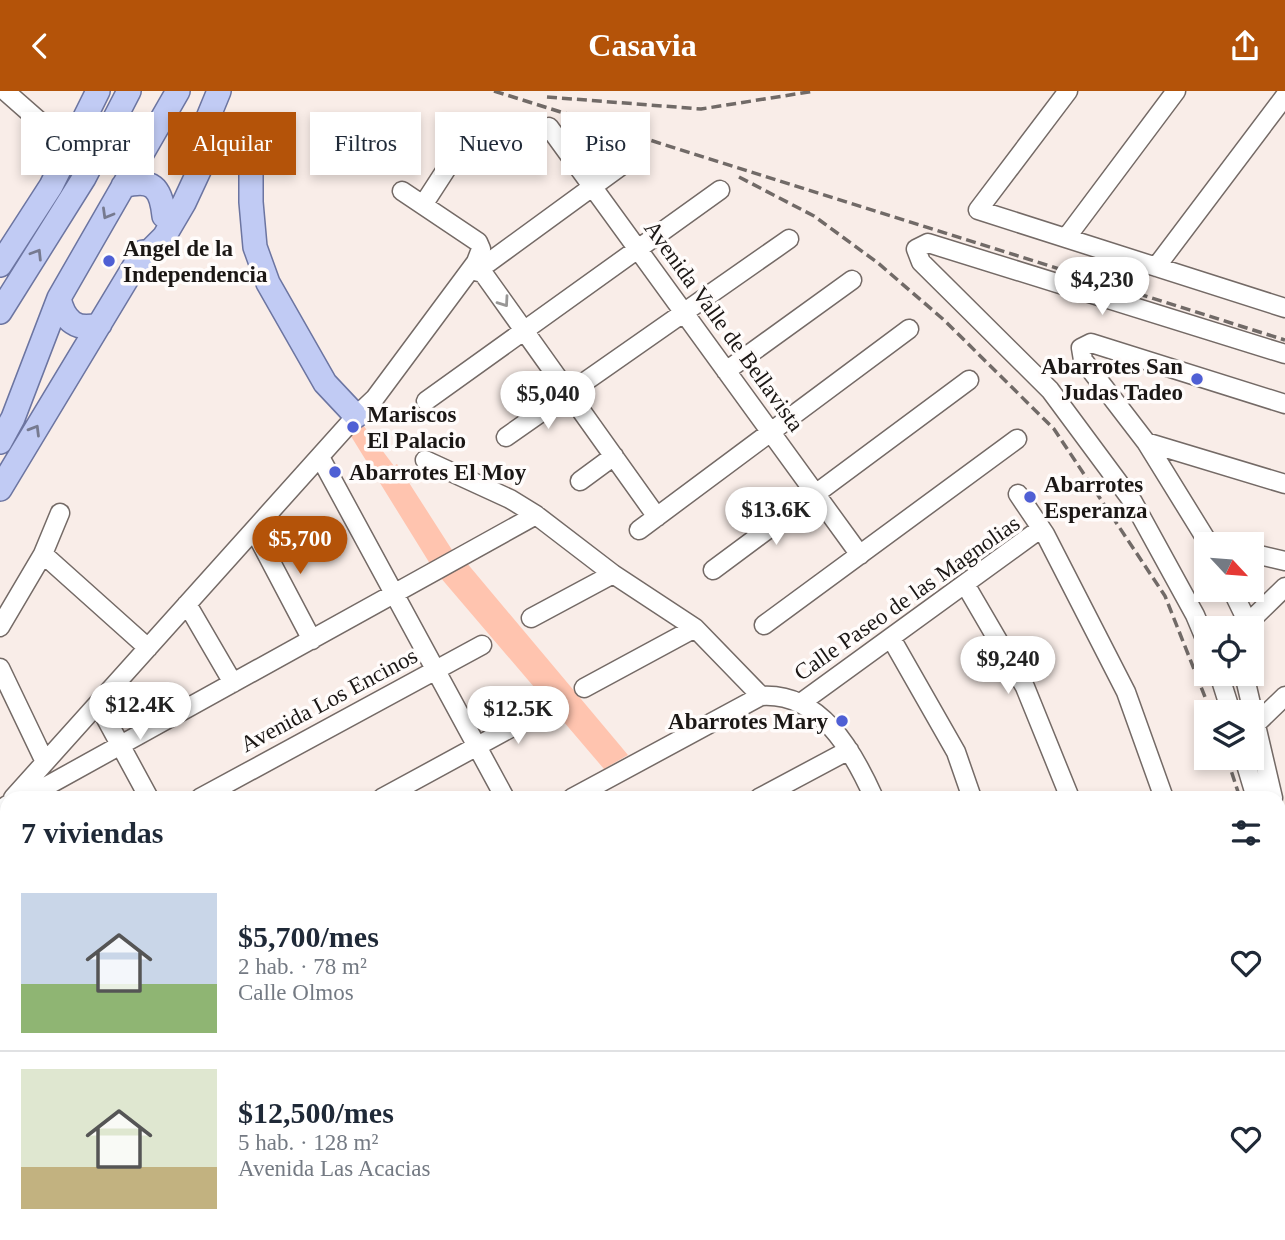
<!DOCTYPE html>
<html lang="es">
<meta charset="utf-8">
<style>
:root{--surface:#fff;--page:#f2f2f3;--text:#1f2937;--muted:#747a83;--line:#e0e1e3;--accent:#b45309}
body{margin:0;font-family:"Times New Roman",serif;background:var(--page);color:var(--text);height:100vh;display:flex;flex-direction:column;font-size:26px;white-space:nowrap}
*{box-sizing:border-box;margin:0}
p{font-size:23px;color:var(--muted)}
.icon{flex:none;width:38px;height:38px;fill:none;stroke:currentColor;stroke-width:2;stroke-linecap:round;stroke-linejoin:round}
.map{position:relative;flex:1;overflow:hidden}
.side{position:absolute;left:0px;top:700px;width:1286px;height:450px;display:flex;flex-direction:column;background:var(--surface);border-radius:21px 21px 0 0;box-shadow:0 4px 10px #0003}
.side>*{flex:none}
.banner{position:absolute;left:21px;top:21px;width:700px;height:63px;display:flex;gap:14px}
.needle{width:46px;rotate:116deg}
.controls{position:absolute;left:1194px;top:441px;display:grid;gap:14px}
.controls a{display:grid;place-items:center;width:70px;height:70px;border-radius:0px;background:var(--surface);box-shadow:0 4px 10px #0003;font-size:35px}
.price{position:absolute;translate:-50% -60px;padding:0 16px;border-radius:24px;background:#fff;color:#222;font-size:23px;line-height:46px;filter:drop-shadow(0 2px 4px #0008)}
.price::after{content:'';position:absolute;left:50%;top:42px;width:21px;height:16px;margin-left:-10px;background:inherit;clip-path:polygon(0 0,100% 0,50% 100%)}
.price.active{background:var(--accent);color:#fff}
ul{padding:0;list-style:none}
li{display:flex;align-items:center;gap:21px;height:175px;padding:0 21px}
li+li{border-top:2px solid var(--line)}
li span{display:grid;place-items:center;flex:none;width:196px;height:140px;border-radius:0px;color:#555}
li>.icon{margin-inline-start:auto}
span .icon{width:84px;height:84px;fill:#fffc;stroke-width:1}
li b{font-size:30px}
h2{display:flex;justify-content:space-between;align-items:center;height:84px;padding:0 21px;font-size:30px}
.tag{padding:0 24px;border-radius:0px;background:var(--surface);box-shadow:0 4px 10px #0003;font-size:24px;line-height:63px}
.tag.active{background:var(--accent);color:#fff}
header{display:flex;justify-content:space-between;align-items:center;height:91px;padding:0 21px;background:var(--accent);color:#fff;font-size:32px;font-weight:600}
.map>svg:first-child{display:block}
</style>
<header><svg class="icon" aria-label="back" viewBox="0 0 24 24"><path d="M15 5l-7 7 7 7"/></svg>Casavia<svg class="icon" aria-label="share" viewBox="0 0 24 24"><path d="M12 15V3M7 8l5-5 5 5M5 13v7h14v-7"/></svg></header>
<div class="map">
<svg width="1285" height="1149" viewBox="0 0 1285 1149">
<rect width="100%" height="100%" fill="#f9ede8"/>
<!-- green -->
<path fill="#ffc4af" d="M360,330L394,375L397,373L454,462L432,476L349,342Z
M466,471L628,664L604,678L440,486Z"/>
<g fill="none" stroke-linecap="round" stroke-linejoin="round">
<!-- minor casing -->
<g stroke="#746a66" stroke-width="21">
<path id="minor" d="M5,0L71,58
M1068,0L978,119L1285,217
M503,65L549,36L860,464
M423,114L458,60
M1066,147L1176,0
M476,171L488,172L636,64
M1156,176L1285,5
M471,179L483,182L657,426
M726,280L852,189
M426,310L720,99
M506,346L789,148
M1146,351L1285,393
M320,366L505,707
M425,369L510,408L536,424L613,483L695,537L761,605
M580,390L614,365
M1018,403L1045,443
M254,439L312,549
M639,439L909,238
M1209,453L1146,351L1083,269L1081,257L1091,252L1285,313
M1251,462L1285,470
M43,463L148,557
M713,479L969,289
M965,493L1025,596L1070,707
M1232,499L1248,532
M187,513L233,592
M531,527L613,483
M764,534L1017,348
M0,536L43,463L60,422
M1243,537L1285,496
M891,547L956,661L972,707
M1206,550L1195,524L1133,411L1050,299L921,171L916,158L928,152L1285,263
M0,577L45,671
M1219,583L1231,621
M1244,583L1273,707
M584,597L695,537
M802,611L1036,441L1045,443L1126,601L1164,707
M98,613L149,707
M1256,633L1285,605
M1244,667L1256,707
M13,707L356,325L375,307L476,171L481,158L478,151L402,100
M25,707L536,424
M200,707L482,554
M382,707L540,621
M572,707L761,605C820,601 853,660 874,707
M759,707L849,659
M1,720L7,714
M1279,736L1285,760
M1279,801L1285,836
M1279,870L1285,871
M0,1063L7,1060
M0,1075L7,1088
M0,1130L7,1142
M37,1143L40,1149
M99,1143L102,1149
M182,1143L186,1149
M284,1143L287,1149
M386,1143L390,1149
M741,1143L745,1149
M829,1143L832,1149
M851,1143L854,1149
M941,1143V1149
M1001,1143L1006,1149
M1025,1143L1030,1149
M485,1149L496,1143
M709,1149L721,1143
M906,1149L918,1143
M1104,1149L1111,1143
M1127,1149L1135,1143"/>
</g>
<!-- major casing -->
<g stroke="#6c75a1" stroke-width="26">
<path id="major" d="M191,68L219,0
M123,95C152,87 161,96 164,125
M0,174L51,95L98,0
M136,174L164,146L184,112L211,54L219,49L227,48L243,55L249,62L251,70V111L255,156L268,192L325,292L356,325
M59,207C64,230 77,241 100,233
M0,221L84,87L129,0
M0,351L13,327L59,207L178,0
M0,398L143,161"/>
</g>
<!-- minor -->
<use href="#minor" stroke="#fff" stroke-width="18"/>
<!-- major -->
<use href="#major" stroke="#c1cbf4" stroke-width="23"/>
<!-- rail -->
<path stroke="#716a67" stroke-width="3.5" stroke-dasharray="10 5" stroke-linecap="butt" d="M494,0L1285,249
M547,6L701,18L815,0
M739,86L814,125L878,172L944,229L1054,338L1165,505L1211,621
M1227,667L1240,707
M1279,946L1285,995"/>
</g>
<!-- one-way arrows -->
<defs><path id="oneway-chevron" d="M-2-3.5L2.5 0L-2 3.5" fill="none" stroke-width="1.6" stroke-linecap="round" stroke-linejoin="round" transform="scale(1.75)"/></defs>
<g stroke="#767a90">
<use href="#oneway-chevron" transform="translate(107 123) rotate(120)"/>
<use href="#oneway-chevron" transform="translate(37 163) rotate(-58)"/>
<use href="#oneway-chevron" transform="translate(35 339) rotate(-59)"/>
</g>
<use stroke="#989796" href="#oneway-chevron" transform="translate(504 211) rotate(55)"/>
<!-- markers -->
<g fill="#4f5fd4" stroke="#fffcfb" stroke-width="2.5">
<circle cx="109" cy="170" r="7"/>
<circle cx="1197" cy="288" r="7"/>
<circle cx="353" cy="336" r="7"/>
<circle cx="335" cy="381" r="7"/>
<circle cx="1030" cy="406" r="7"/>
<circle cx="842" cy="630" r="7"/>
</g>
<g text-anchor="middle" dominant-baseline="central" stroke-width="7" stroke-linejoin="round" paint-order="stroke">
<!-- poi labels -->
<g font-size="23" font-weight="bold" fill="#1b1715" stroke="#fffcfb" text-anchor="start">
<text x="123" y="157">Angel de la<tspan x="123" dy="26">Independencia</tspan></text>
<text x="1183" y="275" text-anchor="end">Abarrotes San<tspan x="1183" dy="26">Judas Tadeo</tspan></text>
<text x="367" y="323">Mariscos<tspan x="367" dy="26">El Palacio</tspan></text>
<text x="349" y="381">Abarrotes El Moy</text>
<text x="1044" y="393">Abarrotes<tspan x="1044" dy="26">Esperanza</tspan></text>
<text x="828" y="630" text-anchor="end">Abarrotes Mary</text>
</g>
<!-- street labels -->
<g font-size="23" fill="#1b1715" stroke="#fffcfb">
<text transform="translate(724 235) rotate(54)">Avenida Valle de Bellavista</text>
<text transform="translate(907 507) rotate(-35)">Calle Paseo de las Magnolias</text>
<text transform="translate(329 609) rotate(-28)">Avenida Los Encinos</text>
</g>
</g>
</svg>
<div class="controls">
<a><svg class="needle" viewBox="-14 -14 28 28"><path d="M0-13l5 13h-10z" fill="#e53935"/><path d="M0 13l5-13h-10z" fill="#747a83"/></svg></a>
<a><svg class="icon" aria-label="locate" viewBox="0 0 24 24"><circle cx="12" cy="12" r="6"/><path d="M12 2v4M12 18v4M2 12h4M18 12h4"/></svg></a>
<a><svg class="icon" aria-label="layers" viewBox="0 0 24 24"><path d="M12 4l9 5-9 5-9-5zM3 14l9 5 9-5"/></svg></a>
</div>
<b class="price" style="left:1102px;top:226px">$4,230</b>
<b class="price" style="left:548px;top:340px">$5,040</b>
<b class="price" style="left:776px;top:456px">$13.6K</b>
<b class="price active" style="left:300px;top:485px">$5,700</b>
<b class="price" style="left:1008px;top:605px">$9,240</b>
<b class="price" style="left:140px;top:651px">$12.4K</b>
<b class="price" style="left:518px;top:655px">$12.5K</b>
<div class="banner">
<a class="tag">Comprar</a>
<a class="tag active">Alquilar</a>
<a class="tag">Filtros</a>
<a class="tag">Nuevo</a>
<a class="tag">Piso</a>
</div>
<section class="side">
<h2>7 viviendas<svg class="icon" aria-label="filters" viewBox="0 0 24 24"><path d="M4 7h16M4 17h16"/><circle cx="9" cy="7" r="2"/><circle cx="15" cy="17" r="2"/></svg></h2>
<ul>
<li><span style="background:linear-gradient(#c9d6e8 65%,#8fb573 0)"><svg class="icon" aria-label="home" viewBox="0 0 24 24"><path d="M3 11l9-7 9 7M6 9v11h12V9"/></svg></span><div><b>$5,700/mes</b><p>2 hab. · 78 m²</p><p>Calle Olmos</p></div><svg class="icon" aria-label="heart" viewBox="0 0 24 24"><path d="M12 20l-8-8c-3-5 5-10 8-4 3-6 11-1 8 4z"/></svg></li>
<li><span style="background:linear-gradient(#dfe7d0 70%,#c2b280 0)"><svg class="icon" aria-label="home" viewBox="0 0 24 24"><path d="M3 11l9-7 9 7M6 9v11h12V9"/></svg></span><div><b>$12,500/mes</b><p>5 hab. · 128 m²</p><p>Avenida Las Acacias</p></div><svg class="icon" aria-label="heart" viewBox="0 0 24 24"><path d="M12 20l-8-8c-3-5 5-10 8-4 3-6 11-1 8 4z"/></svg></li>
</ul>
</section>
</div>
